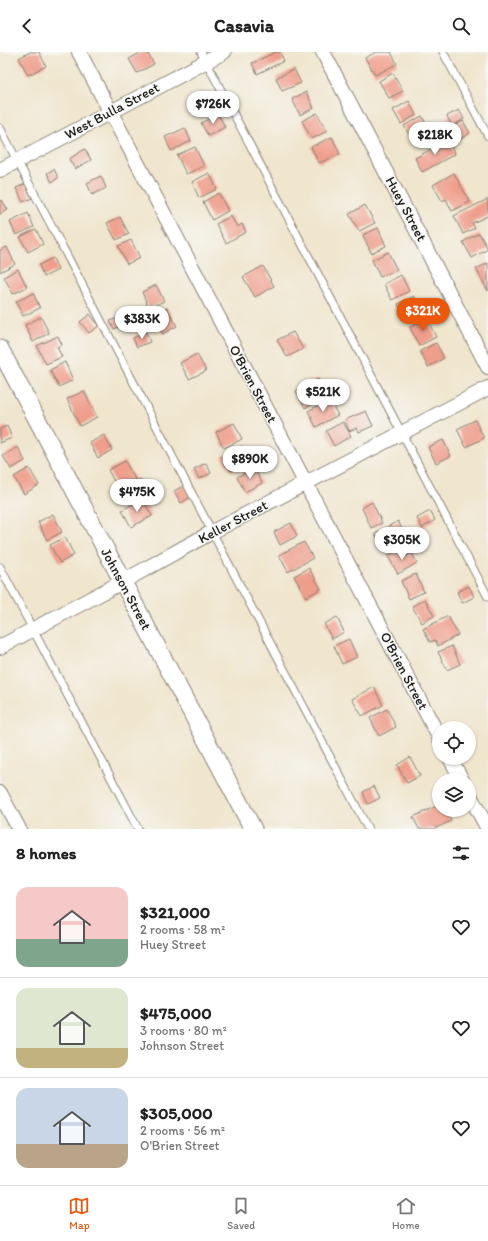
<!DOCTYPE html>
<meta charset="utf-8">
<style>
:root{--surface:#fff;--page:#f6f6f6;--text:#222;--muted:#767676;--line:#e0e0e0;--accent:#ea580c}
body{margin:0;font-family:Itim,sans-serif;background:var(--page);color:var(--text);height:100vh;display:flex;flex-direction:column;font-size:15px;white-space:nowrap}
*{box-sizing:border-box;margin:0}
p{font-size:13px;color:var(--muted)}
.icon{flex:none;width:22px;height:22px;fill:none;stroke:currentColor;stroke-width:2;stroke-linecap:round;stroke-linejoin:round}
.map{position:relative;height:777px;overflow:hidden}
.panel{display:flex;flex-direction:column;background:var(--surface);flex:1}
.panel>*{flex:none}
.fabs{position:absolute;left:432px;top:669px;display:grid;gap:8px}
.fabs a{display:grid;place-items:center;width:44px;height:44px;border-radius:50%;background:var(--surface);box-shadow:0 1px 3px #0004;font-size:20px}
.price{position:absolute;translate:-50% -34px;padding:0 9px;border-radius:14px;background:#fff;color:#222;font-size:13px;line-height:26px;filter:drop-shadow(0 1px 2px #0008)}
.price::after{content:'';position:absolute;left:50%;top:24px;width:12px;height:9px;margin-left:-6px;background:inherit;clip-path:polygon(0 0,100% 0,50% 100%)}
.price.current{background:var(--accent);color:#fff}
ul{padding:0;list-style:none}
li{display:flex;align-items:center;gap:12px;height:100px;padding:0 16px}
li+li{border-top:1px solid var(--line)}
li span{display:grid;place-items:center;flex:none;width:112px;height:80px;border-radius:12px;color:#555}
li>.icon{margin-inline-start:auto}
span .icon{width:48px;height:48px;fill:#fffc;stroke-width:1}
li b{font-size:17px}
h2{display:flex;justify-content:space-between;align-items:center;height:48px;padding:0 16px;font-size:17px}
header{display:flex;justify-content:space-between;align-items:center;height:52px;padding:0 16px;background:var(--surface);font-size:18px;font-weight:800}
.tab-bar{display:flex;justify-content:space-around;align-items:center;height:56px;border-top:1px solid var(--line);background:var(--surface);font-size:11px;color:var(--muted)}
.tab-bar a{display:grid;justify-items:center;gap:2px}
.tab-bar .current{color:var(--accent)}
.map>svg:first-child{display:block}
</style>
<header><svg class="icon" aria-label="back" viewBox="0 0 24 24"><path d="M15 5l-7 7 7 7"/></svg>Casavia<svg class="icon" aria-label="search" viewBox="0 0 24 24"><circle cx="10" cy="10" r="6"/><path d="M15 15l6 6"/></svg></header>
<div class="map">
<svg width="488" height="777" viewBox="0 0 488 777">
<rect width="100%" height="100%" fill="#f6f6f2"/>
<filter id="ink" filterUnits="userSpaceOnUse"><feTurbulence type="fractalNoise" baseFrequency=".025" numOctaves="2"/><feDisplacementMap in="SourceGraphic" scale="8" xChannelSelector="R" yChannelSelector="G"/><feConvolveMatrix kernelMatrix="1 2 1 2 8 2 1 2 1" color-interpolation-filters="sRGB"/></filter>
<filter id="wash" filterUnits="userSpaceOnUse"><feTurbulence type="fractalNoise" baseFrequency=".012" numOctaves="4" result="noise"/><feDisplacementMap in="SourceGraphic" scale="16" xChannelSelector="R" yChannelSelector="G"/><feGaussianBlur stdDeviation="0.9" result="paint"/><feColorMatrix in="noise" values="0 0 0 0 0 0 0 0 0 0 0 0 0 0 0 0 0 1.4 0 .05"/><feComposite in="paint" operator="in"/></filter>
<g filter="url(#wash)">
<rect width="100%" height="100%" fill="#f0e5cd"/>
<g id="blocks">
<!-- building -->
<path fill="#ef9e8c" d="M30,0H39L46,14L28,23L19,6Z
M142,0H147L154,12L137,21L129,7Z
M276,0H280L284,9L257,22L252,11Z
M376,0H391L397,12L375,23L365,6Z
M294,17L301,31L282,39L276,26Z
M393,21L403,39L389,46L379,29Z
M306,40L314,56L300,63L292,47Z
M409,49L416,63L401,72L393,58Z
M459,58L464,67L452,74L447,64Z
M317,61L327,79L312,87L302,69Z
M218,62L225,75L208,84L201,71Z
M422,64L431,82L414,91L404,74Z
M463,69L470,81L459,88L452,75Z
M185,76L191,89L171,99L165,85Z
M332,85L340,102L319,111L311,95Z
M448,88L455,102L422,120L415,106Z
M195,95L204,114L186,122L177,103Z
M85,97L91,108L75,117L69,107Z
M54,117L58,126L52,130L47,121Z
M209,121L217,137L199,146L192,130Z
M454,121L470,150L452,159L446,147L442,149L433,133Z
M101,124L106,136L92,143L87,131Z
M25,132L32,146L23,150L16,136Z
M219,141L228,159L212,168L203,150Z
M488,147V164L472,171L475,176L463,182L454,164Z
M2,148L8,158L0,162V149Z
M365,153L375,171L359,179L349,162Z
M28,161L34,175L16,183L10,170Z
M231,164L237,175L242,172L246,180L226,191L216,172Z
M120,165L129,182L116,188L107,171Z
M378,176L386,194L371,201L363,183Z
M36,177L43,192L28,200L20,185Z
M479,181L488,197L472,206L463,190Z
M131,188L140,206L127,212L118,194Z
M7,195L15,212L0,220V198Z
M388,200L397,218L380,225L372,208Z
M53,206L58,218L44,225L39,213Z
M488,211V239L476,217Z
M263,214L274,234L255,245L243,225Z
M18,217L27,235L13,242L4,225Z
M401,223L409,239L392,248L384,232Z
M156,233L164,249L149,256L142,240Z
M33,241L40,256L23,264L16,250Z
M414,244L423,263L407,270L398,252Z
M167,256L177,274L163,282L153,264Z
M90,262L99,274L89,281L80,270Z
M122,264L126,272L114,277L110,269Z
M41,265L49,281L33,290L25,273Z
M427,267L436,285L419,294L410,275Z
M146,280L150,290L137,295L133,286Z
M293,280L303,297L287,305L277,288Z
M58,284L62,293L57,295L62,305L46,312L37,294Z
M436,291L444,306L428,315L420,299Z
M197,302L206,319L189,327L180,311Z
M65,310L73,328L59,335L50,318Z
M318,327L327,344L305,356L296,339Z
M84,339L97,365L80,374L67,347Z
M329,348L338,363L316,375L308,359Z
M366,359L373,374L359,380L357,376L349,379L345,368Z
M475,368L484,386L466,395L457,377Z
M343,370L351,384L334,394L326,379Z
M234,371L242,387L224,396L216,380Z
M7,374L12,386L0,391V377Z
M104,383L112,398L98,406L90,391Z
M443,388L451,404L436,411L428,395Z
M242,394L250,409L231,419L222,404Z
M18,395L25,409L11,417L3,404Z
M125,409L136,429L140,427L146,438L132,445L125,431L117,435L108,418Z
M206,411L211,421L199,427L194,417Z
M29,416L39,433L24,442L14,425Z
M254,416L262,431L245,440L237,425Z
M185,433L191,445L181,451L174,439Z
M142,447L152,464L131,475L122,458Z
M372,450L382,471L371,476L362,456Z
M430,459L435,468L422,476L417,466Z
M53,462L62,480L47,488L38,470Z
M398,469L403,479L395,483L400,491L385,499L375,482Z
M291,471L297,484L280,493L274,480Z
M65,485L74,503L60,511L50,493Z
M304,490L313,506L288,520L279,503Z
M402,496L407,504L412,501L417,511L398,522L388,504Z
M309,516L321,537L306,545L294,524Z
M416,522L424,540L409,547L401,529Z
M469,534L474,545L462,551L457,540Z
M425,547L434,564L422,571L412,554Z
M448,564L458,583L438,594L435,588L430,590L423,577Z
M337,565L344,580L332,587L324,572Z
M349,587L357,605L342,612L334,594Z
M452,594L460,612L447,618L438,600Z
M374,635L383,653L362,664L352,647Z
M387,657L396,675L379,684L370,666Z
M410,705L420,724L407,731L397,713Z
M374,734L380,746L368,752L363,740Z
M439,753V758H446L451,769L434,777H419L413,765Z"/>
</g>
</g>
<g filter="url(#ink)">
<use href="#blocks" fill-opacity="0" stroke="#868074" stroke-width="1"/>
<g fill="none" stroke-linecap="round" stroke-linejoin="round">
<!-- service casing -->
<g stroke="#868074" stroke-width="9">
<path id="service" d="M201,0L488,545
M443,0L488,84
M0,76L368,777
M0,515L138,777"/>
</g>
<!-- minor casing -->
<g stroke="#868074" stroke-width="16">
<path id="minor" d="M79,0L439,685
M323,0L488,315
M0,118L111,60L224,0
M0,595L122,530L212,480L488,336
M450,706L462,728
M0,741L19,777
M469,742L488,777"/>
</g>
<!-- tertiary casing -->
<g stroke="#868074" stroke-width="19">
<path id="tertiary" d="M0,297L253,777"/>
</g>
<!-- service -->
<use href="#service" stroke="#fff" stroke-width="7"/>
<!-- minor -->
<use href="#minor" stroke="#fff" stroke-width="14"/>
<!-- tertiary -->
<use href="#tertiary" stroke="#fff" stroke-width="17"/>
</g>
</g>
<g text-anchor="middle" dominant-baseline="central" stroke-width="3" stroke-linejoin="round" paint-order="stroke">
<!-- street labels -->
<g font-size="14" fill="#1c1c1c" stroke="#f6f6f2">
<text transform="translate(112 59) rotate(-28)">West Bulla Street</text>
<text transform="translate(406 157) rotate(62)">Huey Street</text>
<text transform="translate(253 332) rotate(62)">O'Brien Street</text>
<text transform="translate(233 470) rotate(-28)">Keller Street</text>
<text transform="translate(126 537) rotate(62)">Johnson Street</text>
<text transform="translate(404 619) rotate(62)">O'Brien Street</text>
</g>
</g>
</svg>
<div class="fabs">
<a><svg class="icon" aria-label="locate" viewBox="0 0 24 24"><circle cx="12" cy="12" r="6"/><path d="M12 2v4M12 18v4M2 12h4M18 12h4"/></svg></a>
<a><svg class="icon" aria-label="layers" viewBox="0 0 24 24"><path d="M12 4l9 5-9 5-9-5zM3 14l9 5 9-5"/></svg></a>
</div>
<b class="price" style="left:213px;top:73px">$726K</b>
<b class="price" style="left:435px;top:104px">$218K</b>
<b class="price current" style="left:423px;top:280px">$321K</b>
<b class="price" style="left:142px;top:288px">$383K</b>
<b class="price" style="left:323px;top:361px">$521K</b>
<b class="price" style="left:250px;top:428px">$890K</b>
<b class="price" style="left:137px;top:461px">$475K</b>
<b class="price" style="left:402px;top:509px">$305K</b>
</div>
<section class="panel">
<h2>8 homes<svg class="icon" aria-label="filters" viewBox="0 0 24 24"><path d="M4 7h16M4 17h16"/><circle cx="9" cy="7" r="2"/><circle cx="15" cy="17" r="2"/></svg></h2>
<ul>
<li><span style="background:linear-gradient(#f6c9c9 65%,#7fa58c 0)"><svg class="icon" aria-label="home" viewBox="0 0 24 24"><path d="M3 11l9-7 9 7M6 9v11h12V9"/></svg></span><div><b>$321,000</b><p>2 rooms · 58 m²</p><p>Huey Street</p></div><svg class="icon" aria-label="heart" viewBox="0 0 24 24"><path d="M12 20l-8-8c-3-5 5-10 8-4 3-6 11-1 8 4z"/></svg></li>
<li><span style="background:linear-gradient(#dfe7d0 75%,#c2b280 0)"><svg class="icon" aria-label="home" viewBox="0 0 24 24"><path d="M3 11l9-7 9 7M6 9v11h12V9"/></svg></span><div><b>$475,000</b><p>3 rooms · 80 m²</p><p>Johnson Street</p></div><svg class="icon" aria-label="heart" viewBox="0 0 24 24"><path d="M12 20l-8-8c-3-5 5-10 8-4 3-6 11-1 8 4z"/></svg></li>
<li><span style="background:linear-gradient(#c9d6e8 70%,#b9a48a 0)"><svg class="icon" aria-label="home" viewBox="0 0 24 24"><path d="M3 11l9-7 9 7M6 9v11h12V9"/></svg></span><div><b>$305,000</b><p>2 rooms · 56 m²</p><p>O'Brien Street</p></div><svg class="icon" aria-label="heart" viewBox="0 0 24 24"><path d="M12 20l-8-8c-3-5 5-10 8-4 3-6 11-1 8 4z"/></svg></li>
</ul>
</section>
<nav class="tab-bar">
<a class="current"><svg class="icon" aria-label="map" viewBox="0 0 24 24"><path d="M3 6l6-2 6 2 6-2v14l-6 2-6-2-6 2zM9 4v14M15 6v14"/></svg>Map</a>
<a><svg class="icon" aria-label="saved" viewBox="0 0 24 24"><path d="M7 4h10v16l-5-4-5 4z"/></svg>Saved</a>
<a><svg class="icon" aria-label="home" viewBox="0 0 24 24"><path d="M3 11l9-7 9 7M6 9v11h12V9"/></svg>Home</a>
</nav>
